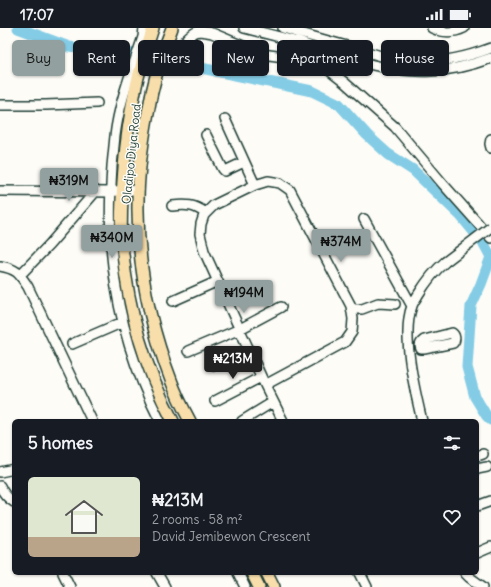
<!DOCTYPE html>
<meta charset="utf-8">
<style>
:root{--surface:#171b24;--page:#20242c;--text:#f1f3f6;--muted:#9ea1a6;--accent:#92a19f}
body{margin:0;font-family:Delius,sans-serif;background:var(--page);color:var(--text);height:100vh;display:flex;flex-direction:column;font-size:15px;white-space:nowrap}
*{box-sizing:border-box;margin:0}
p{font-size:13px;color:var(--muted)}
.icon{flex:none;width:22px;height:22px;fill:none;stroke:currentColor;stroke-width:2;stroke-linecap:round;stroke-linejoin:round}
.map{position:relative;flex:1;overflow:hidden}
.drawer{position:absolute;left:12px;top:391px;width:467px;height:156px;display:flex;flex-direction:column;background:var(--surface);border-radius:6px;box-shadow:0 1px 3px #0004}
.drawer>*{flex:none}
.guide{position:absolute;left:12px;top:12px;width:467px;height:36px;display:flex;gap:8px}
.price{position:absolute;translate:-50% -34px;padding:0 9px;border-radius:4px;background:var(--accent);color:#111;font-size:13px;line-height:26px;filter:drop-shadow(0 1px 2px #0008)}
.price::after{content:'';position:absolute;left:50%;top:24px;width:12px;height:9px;margin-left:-6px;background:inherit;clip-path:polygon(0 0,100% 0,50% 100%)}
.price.selected{background:#222;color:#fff}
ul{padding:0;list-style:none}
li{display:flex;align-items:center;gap:12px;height:100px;padding:0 16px}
li span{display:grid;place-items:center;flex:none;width:112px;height:80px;border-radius:6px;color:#555}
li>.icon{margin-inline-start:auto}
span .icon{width:48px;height:48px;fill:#fffc;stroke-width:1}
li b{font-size:17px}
h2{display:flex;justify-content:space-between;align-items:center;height:48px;padding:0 16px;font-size:17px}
.pill{padding:0 14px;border-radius:6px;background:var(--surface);box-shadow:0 1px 3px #0004;font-size:14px;line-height:36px}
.pill.selected{background:var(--accent);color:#111}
.status{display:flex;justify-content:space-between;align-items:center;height:28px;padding:0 20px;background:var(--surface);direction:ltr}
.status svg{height:11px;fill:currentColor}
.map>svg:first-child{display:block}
</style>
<div class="status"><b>17:07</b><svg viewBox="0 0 49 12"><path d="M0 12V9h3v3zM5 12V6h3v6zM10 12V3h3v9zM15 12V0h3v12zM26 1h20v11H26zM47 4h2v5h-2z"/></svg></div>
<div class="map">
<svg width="491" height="559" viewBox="0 0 491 559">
<rect width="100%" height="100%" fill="#fdfcf7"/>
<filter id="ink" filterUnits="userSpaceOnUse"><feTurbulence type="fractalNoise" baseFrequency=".025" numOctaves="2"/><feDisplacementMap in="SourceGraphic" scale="8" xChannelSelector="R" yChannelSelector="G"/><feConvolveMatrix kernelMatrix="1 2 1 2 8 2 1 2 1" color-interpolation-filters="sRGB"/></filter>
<g filter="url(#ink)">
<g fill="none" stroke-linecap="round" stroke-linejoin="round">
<!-- river -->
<path stroke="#84cce5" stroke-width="11" d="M18,0L69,19L133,26L312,63L339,76L367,107L388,126L413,142L461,188L484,216L491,229L481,256L471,278L467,339L475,369L486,387L491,392"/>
<!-- minor casing -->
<g stroke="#1f3d34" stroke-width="12">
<path id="minor" d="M144,0L143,9C132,42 119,74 115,108C114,118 113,128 112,138C110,170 109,205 113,238C119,292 135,344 160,393
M244,0C260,4 277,8 294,13C303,15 311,19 320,22C355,33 394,45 431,43C452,42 472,37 491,30
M283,0C307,7 330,14 354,20C374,26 395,33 416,34C442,35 467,29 491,20
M432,0C442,5 454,5 464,0
M183,15C195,3 196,1 212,5L262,26L306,32L321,36L344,54L395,99L443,156L491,210
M0,77H46L97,75
M225,91L255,157
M206,107L223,141L225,143L244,134
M491,111L490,116L491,120
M0,163L111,164L122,162H139
M172,178C187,176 194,177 206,185
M364,191L412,278
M0,238C17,241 19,245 28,259L92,393
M20,247L49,217L96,163
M173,273L218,253
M352,281H362L378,275L395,276
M452,305C455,307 456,312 453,315L424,321H421C419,317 420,315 424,312Z
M72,316L123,294
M188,323L240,301L281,279
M214,337L249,321
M265,357L345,314L352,304L353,291L351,278L290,162L280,155L268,153L255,157L214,177L204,187L201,196L200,206L204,223L265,357L283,393
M215,373L261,349
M242,393L273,374
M422,393C415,363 401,307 412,278C413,274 416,271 418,267C426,254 433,244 445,234
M477,428L483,426
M477,441L487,439
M0,444L14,441
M0,458C3,465 7,470 14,474
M477,478L491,473
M477,525L491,519
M63,545L70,559
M157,545L165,559
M238,545L245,559
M360,545L367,559
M465,545L469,549L483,559"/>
</g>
<!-- major casing -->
<g stroke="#1f3d34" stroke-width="14">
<path id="major" d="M153,0C147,19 140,39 136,58C130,85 126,112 124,140C122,165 120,191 122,216C127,277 144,339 173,393
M172,0C160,29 152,59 147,90C142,118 138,146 138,174C137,235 149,295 171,352C176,366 183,380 190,393
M252,545L259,559
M267,545L274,559"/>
</g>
<!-- minor -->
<use href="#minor" stroke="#fdfcf7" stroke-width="9"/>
<!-- major -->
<use href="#major" stroke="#f8deab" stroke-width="11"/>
<!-- minor-bridge casing -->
<g stroke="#1f3d34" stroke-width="12" stroke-linecap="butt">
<path id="minor-bridge" d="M445,234L491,199"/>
</g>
<!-- minor-bridge -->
<use href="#minor-bridge" stroke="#fdfcf7" stroke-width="9"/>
</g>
</g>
<g text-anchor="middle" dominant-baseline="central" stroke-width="3" stroke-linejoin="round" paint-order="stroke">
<!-- street labels -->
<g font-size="12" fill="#1f3d34" stroke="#fdfcf7">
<text transform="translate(131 126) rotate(-84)">Oladipo Diya Road</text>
</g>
</g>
</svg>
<b class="price" style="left:69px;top:174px">₦319M</b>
<b class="price" style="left:112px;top:231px">₦340M</b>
<b class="price" style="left:341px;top:235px">₦374M</b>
<b class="price" style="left:244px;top:286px">₦194M</b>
<b class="price selected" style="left:233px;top:352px">₦213M</b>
<div class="guide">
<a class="pill selected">Buy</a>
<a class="pill">Rent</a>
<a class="pill">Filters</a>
<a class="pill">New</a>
<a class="pill">Apartment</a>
<a class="pill">House</a>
</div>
<section class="drawer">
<h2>5 homes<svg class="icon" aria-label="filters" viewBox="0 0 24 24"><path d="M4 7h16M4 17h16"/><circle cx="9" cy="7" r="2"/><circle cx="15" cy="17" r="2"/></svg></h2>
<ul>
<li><span style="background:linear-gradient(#dfe7d0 75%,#b9a48a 0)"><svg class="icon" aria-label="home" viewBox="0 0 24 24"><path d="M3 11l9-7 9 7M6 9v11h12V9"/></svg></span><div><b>₦213M</b><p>2 rooms · 58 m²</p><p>David Jemibewon Crescent</p></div><svg class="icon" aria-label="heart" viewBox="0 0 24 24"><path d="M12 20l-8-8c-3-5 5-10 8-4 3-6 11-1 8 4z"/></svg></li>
</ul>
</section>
</div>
